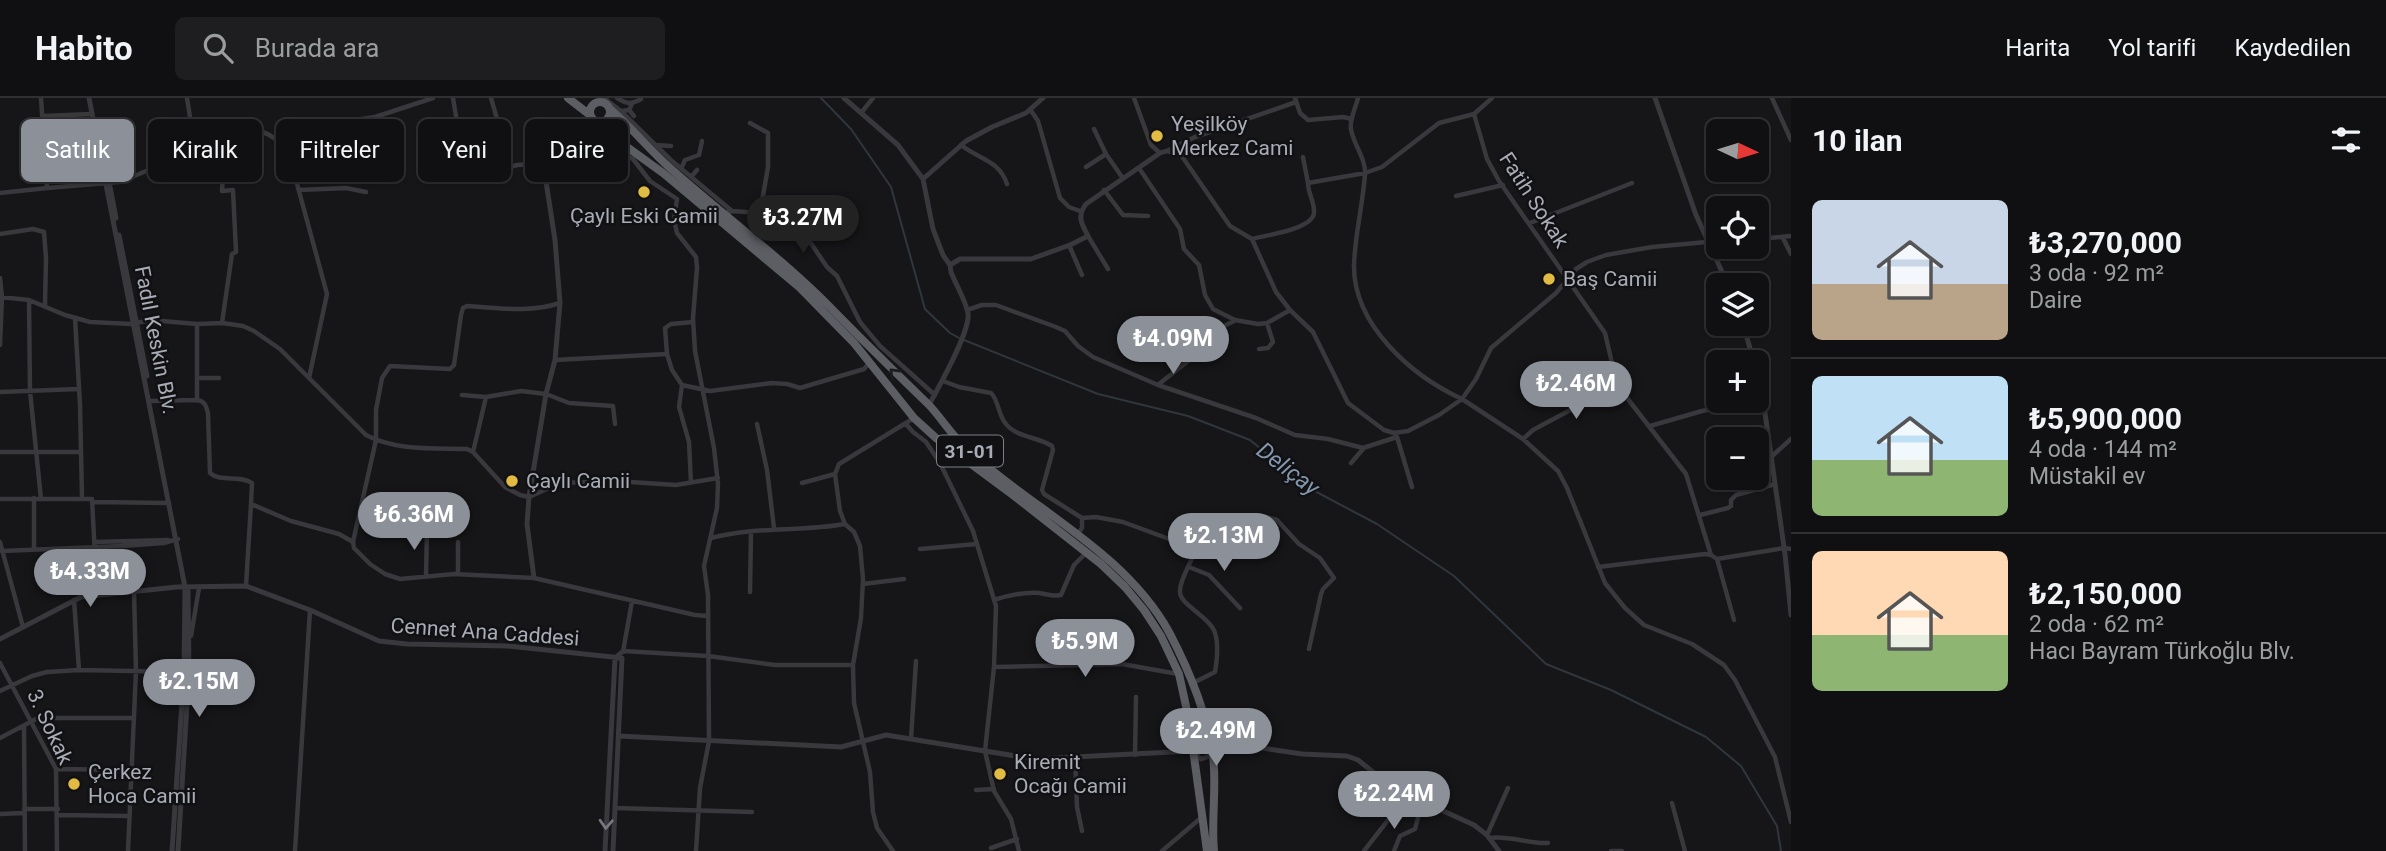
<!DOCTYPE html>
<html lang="tr">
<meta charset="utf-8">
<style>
:root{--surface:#101012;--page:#1e1e20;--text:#f1f3f6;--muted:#9c9d9f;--line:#303032;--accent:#8c9099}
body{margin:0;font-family:Roboto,sans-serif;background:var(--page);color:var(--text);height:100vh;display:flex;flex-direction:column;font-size:26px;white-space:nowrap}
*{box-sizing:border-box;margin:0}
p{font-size:23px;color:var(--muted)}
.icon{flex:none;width:38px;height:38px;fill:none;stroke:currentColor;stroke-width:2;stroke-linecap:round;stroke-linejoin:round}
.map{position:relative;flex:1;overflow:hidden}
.sheet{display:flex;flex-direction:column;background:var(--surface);width:595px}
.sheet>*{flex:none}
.top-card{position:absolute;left:21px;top:21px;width:665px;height:63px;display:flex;gap:14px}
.needle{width:46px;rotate:94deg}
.tools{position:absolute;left:1706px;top:21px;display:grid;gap:14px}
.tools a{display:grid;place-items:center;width:63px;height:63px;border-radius:10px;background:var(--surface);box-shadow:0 2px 5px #0004,0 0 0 2px var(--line);font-size:35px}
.price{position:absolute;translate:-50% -60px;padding:0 16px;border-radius:24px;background:var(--accent);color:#fff;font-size:23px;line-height:46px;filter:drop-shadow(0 2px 4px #0008)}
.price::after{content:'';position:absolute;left:50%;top:42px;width:21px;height:16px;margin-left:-10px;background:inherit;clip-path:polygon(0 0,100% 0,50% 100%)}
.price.selected{background:#222;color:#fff}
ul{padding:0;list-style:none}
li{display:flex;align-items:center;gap:21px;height:175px;padding:0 21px}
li+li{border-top:2px solid var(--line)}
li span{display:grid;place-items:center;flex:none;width:196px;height:140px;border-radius:10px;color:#555}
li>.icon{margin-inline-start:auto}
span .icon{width:84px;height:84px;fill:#fffc;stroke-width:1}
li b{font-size:30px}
h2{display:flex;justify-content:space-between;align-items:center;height:84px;padding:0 21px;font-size:30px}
.chip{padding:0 24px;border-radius:10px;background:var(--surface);box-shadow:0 2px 5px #0004,0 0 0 2px var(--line);font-size:24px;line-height:63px}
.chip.selected{background:var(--accent);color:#fff}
header{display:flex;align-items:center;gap:42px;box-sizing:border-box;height:98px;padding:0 35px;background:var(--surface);border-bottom:2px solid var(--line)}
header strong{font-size:33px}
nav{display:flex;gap:38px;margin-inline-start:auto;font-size:24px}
.search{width:490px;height:63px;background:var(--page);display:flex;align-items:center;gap:18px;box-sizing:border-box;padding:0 24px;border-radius:10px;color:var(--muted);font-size:26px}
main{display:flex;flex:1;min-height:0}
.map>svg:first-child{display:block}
</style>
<header>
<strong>Habito</strong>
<div class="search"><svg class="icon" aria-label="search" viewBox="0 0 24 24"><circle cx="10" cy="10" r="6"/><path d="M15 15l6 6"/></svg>Burada ara</div>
<nav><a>Harita</a><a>Yol tarifi</a><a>Kaydedilen</a></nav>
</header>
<main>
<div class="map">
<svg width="1791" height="753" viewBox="0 0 1791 753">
<rect width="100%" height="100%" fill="#161618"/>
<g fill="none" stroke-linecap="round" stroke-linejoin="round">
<!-- stream -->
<path stroke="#2f363d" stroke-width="2" d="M821,0L851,31L891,89L925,211L950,235L959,240
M964,242L1098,296L1188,318L1250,342L1309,390L1377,426L1454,478L1546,566L1611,592L1706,639L1741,668L1777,728L1781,753"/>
<!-- minor -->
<path stroke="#38383d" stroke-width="4.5" d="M41,0L47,90L120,84L189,55L193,38L187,0
M453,0L465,74L470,80L478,79L517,67L548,65
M491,0L511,69
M617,0C627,6 630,7 641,1
M1134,0L1151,47L1160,55L1167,53L1181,57L1230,128L1252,141L1276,194L1290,212L1313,234L1348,305L1384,332L1394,335L1408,333L1439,317L1462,301L1523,341L1558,373L1567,390L1605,485L1625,510L1644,527L1692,546L1724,567L1735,582L1775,659L1791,724
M1295,0L1300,15L1308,22L1343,19L1352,21
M1358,0C1356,9 1349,22 1351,31C1353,46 1366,60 1365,76C1363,106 1355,136 1354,167C1353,227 1412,278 1462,301L1476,281L1491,250L1556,195L1576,171L1587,164L1606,157L1652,149L1718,143
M1772,0L1791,42
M605,1L621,13L629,12
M632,6L629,12L634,18
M1030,11L1038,23L1060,100L1069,109L1080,113
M621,13L672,63L732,113
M861,15L873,0
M1474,16L1487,61L1499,83L1605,235L1617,287L1686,376L1711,457
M43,18L92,16
M750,25L768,35V69L760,115
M1094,31L1106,56L1122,79
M192,33C218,29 260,24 280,45C284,49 287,55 290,60L327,196L309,280
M279,43L297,31L375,19L433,0
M656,47L671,48
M961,47C980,62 999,62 1007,86
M461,49L503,42
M1167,53L1195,39L1296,4
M1303,59L1308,85
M566,62L622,55L633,61L650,83L677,101L674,122L677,135L696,159L697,170L693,220L695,253L714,350L718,386L717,410L704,468L708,497L709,643L700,690L696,753
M163,67L171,76L233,77L254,73
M1086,69L1106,56
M1139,70L1180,131L1184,151L1199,167L1205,197L1213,211L1235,222L1258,226L1267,225L1290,212
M681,71L685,62L699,57L702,43
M691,79L697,72
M299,92L346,90L366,94
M1104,92L1123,117L1148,118
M0,95L47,90
M1456,98L1503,87
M725,115L732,113L760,115L785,121L804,135L827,169L837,178L860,224L880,248L935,297
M1530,125L1632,85
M0,136L33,131L44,134L46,160L45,207
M1088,138L1108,171
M1783,140L1791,156
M1252,141C1266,137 1316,131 1314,113C1314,103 1308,95 1308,85L1365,75L1382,69L1439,25L1474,16L1492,0
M1757,141L1791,138
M1069,147L1082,177
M0,180L2,199L0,247
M0,199L29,202L65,217L90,224L132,226L150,222L197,226L223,225L243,228L254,233L280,251L366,337C396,353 434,350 467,351L473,354L505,389L520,397L529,399L560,385L615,383L676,387L718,380
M29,202L30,293L41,401
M967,212L982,207H996L1056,229L1065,233L1078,248L1093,259L1158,287L1256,320L1295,337L1328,341L1363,350L1397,339
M75,220L80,307L82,399
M222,225L232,156L236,154L233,92L222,93L223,77
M1259,251L1268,250L1273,244L1267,225
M667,256L665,230L671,226L693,224
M555,262L667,256L672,272L682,287L710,293L772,285L787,286L800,290L864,271L870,264
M197,280H219
M943,283L959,289L991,295C999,303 998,317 1006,326C1016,339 1038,339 1052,348L1053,352L1042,392L1044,396L1082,420
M1159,286L1192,260L1212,234L1234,223
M682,287L679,309L689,344L691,385
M0,294L78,291
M462,297L486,299
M197,302C205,303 206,308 208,315L210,375C221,385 239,376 252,385L251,406
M149,303L197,302V226
M757,326L767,372L774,430
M906,326L913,334L926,344L940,365L973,433L996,508L994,569L985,653L994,693L1011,721L1019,753
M1650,328L1702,313L1753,303
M1397,339L1412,389
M1523,341L1533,332L1617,287
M0,354H80
M473,354L486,299L521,293L546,296L569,305L613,308L615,326
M1771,359L1791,341
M1351,365L1363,351
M802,385L835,376
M34,400V451
M0,401H92L97,496
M94,404L169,405
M1700,417L1728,410L1731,408V402L1736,397L1775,386
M1077,437L1082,430V420L1096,419L1123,424L1180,445L1193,458
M711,440C755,428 801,434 845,426
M0,444L23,529
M95,444L168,442
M353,444L376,342V312L382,280L390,268L450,271L454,267L461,217L463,210L467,208C499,210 530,215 560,205
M458,444V476
M920,451L977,446
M2,453L123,448L164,445L178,441
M1717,461L1734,522
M1189,469L1209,477L1240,510
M1598,469L1705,456L1711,457L1717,461L1784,450L1791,451
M426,478L427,430
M863,486L904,481
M246,488L251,406L291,423L339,436L353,444L354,450L370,466L385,476L400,481L454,476L534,480L695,517L708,518
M750,494L751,434
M74,502L79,572
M994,502C1009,497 1023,494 1039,495C1047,496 1053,499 1061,497L1074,467L1086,455
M191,538L199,490
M623,554L632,503
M616,559L623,553L708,558L775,567H853
M0,565L56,671L57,753
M994,569L1122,566L1178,576
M1193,585L1215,574C1217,562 1219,547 1215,535C1210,519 1180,507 1180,494C1179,484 1189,468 1193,458L1266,419L1277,422L1299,446L1320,460L1334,480L1323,491L1321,496L1309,551
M0,593L32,578L47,574L79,572L185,574
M24,629L25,753
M0,640L38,620H134
M911,641L916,563
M1135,657L1136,599
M1075,659L1077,709L1082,733
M56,671L131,672
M976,692L994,691
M1672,705L1685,753
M615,710L752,714
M24,711H58
M0,716L24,715
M58,717L129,718
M1487,737L1508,690
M1489,740C1509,737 1528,746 1548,745
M991,750L1017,741
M128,753L136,573L134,493
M295,753L310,512
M893,753L877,730L873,714L870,674L854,605L853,567L861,520L863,481L860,448L854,434L845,426L840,413L835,376L839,366L914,320
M1162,753L1202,719
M1364,753L1406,699
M1394,753L1400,738L1415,731L1422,705
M1611,753H1622"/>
<!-- tertiary -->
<path stroke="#38383d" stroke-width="5" d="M89,0L185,489L184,574L172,753
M844,0L898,47L923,81L933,131L943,157L950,167
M1655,0L1696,117L1728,187
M604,5L606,0
M106,68L116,120
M923,81L966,43L992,29L1026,15L1043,0
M119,137L147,278
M1743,226L1754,264
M1757,277L1763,301L1785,456L1791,517
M929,307C938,290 971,233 968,215C965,201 956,187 951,174L950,167L960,161H1031L1070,147L1088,138C1081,125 1077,118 1086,106L1160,55
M534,480L527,426L529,399L546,296L555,262L560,205L555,142L545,77L548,65L566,62L580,48L596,24
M0,541L81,499L177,489L246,488L310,512L379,543L407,546L508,548L622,560L613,753
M619,638L841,649L886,637L1034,661L1192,653L1201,661L1224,653L1248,648
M1193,651L1197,644L1209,642L1302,656L1347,658L1358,662L1403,698L1439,711L1474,727L1487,737L1499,753
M178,753L189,574L188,491
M605,753L615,560"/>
<!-- trunk -->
<path stroke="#5c5e64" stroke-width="8" d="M568,0L590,17
M590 14a10 10 0 1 1 20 0a10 10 0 1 1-20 0Z
M610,11C631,29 649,51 670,70C723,117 780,159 830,209C862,242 895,274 928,306C940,318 949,334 962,346C1028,410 1123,451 1169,534C1189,572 1207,615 1213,658C1217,689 1211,721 1214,753
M601,25L627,49L663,75L799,189L854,245L914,320L936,340L1013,397L1101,466L1125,489L1144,512L1161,538L1179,576L1189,622L1207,753"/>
</g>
<!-- one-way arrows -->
<defs><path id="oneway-chevron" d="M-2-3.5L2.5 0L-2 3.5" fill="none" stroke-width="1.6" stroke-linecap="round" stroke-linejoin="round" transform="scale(1.75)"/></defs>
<use stroke="#1c1d1f" href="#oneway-chevron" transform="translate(894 275) rotate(-136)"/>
<use stroke="#767880" href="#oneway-chevron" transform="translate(606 726) rotate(93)"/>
<!-- markers -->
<g fill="#e2bb44" stroke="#111113" stroke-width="2.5">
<circle cx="1157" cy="38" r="7"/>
<circle cx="644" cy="94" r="7"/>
<circle cx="1549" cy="181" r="7"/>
<circle cx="512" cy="383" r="7"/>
<circle cx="1000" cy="676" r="7"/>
<circle cx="74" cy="686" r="7"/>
</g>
<g text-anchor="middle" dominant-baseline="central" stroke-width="5" stroke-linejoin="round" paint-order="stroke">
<!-- shield labels -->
<rect fill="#111113" stroke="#7b7e86" stroke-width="2" x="937" y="337.5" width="66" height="31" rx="5"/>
<g font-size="19" font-weight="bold" fill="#a9acb7">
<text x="970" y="353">31-01</text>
</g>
<!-- poi labels -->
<g font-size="21" fill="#a9acb7" stroke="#111113" text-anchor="start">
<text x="1171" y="26">Yeşilköy<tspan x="1171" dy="24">Merkez Cami</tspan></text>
<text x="644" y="118" text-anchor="middle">Çaylı Eski Camii</text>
<text x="1563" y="181">Baş Camii</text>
<text x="526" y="383">Çaylı Camii</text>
<text x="1014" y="664">Kiremit<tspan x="1014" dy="24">Ocağı Camii</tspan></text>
<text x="88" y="674">Çerkez<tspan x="88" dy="24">Hoca Camii</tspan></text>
</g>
<!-- street labels -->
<g font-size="21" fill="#a9acb7" stroke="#111113">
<text transform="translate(1534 102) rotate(57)">Fatih Sokak</text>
<text transform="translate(156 242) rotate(79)">Fadıl Keskin Blv.</text>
<text transform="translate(485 534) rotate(4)">Cennet Ana Caddesi</text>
<text transform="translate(50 629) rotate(65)">3. Sokak</text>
</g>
<!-- water labels -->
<g font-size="23" font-style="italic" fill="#8397af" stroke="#111113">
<text transform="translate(1288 371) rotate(37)">Deliçay</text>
</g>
</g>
</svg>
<div class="tools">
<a><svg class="needle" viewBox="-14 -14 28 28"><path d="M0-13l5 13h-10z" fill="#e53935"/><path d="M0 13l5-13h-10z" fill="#9c9d9f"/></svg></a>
<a><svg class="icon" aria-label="locate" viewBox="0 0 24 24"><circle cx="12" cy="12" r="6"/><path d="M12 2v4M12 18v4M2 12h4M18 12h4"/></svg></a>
<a><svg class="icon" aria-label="layers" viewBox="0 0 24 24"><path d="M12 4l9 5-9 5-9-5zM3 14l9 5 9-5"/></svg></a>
<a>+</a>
<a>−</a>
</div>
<b class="price selected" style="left:803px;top:157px">₺3.27M</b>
<b class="price" style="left:1173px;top:278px">₺4.09M</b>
<b class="price" style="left:1576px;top:323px">₺2.46M</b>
<b class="price" style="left:414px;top:454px">₺6.36M</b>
<b class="price" style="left:1224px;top:475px">₺2.13M</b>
<b class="price" style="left:90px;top:511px">₺4.33M</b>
<b class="price" style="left:1085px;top:581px">₺5.9M</b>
<b class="price" style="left:199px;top:621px">₺2.15M</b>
<b class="price" style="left:1216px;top:670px">₺2.49M</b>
<b class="price" style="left:1394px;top:733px">₺2.24M</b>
<div class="top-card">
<a class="chip selected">Satılık</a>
<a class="chip">Kiralık</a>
<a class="chip">Filtreler</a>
<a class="chip">Yeni</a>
<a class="chip">Daire</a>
</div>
</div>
<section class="sheet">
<h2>10 ilan<svg class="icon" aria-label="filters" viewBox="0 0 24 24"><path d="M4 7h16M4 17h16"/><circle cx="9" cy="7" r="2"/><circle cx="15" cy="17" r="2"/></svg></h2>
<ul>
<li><span style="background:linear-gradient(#c9d6e8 60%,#b9a48a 0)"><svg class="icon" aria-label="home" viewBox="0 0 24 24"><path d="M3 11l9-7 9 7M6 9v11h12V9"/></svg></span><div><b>₺3,270,000</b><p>3 oda · 92 m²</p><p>Daire</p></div></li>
<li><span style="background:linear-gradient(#bfe0f5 60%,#8fb573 0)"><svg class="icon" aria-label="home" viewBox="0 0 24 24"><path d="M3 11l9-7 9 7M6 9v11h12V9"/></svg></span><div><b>₺5,900,000</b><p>4 oda · 144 m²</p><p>Müstakil ev</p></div></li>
<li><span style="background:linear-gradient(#ffd9b3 60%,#8fb573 0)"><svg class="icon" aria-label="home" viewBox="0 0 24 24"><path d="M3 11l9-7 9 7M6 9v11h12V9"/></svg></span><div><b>₺2,150,000</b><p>2 oda · 62 m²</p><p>Hacı Bayram Türkoğlu Blv.</p></div></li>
</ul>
</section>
</main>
